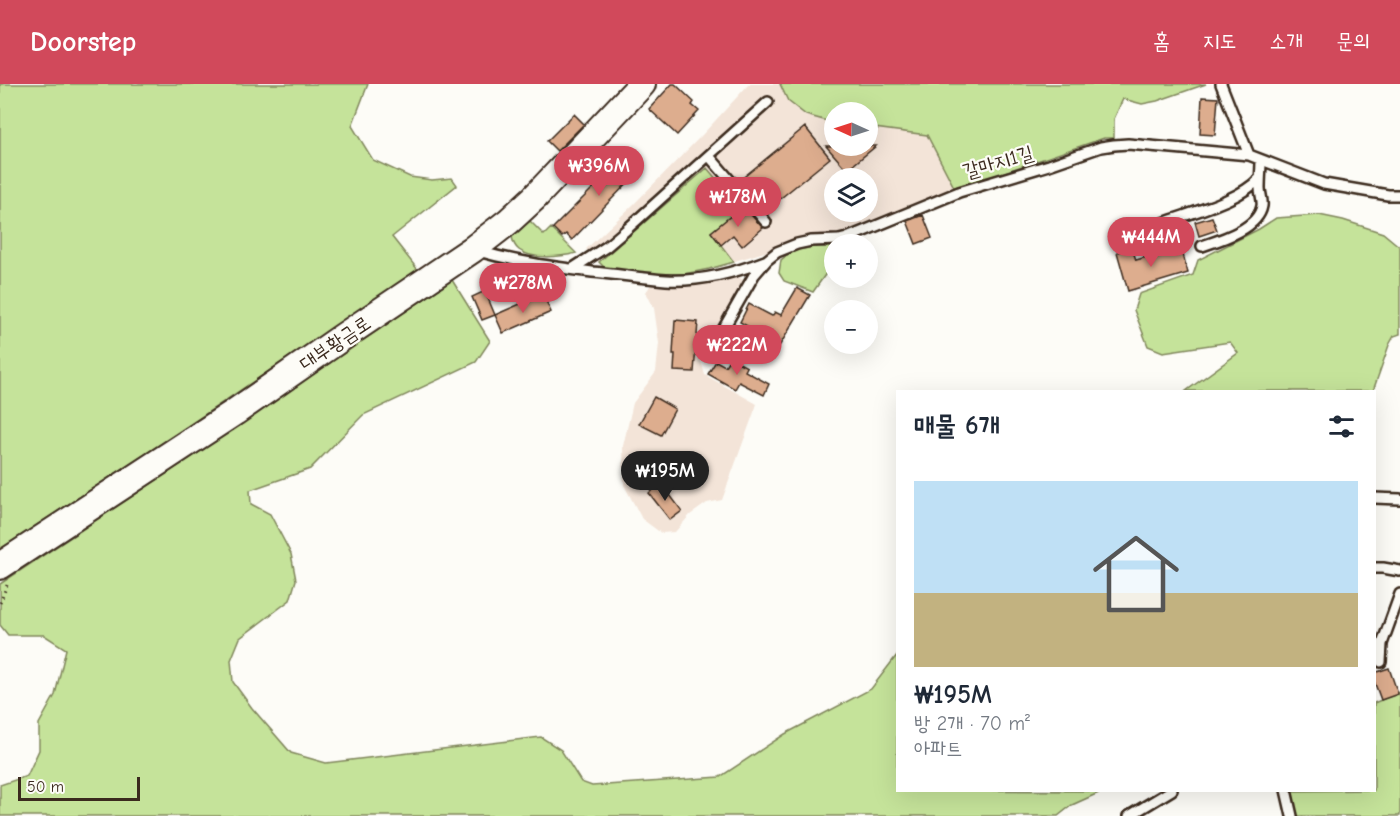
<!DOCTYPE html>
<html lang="ko">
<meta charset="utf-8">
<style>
:root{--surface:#fff;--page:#f2f2f3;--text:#1f2937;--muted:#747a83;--line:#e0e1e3;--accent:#d1495b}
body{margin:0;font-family:"Comic Neue","Poor Story",sans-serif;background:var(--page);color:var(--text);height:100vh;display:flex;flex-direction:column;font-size:22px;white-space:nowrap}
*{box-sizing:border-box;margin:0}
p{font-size:20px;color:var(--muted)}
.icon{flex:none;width:33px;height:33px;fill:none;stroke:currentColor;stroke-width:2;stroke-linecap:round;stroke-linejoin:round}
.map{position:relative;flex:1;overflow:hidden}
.sheet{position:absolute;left:896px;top:306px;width:480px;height:402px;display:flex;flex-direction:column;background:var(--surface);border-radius:0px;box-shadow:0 6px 24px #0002}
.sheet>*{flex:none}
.needle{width:39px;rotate:273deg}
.controls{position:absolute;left:824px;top:18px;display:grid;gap:12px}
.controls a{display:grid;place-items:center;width:54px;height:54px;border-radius:50%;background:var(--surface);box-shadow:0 6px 24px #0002;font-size:30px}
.scale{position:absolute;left:18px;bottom:15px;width:122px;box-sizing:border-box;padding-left:6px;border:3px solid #3b2a1e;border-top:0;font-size:16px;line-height:21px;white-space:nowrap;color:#3b2a1e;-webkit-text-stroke:4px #fdfcf7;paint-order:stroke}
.price{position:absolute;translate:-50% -51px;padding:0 14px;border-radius:21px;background:var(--accent);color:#fff;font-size:20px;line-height:39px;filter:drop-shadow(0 2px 3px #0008)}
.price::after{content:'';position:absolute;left:50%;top:36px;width:18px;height:14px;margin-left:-9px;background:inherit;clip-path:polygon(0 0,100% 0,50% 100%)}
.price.current{background:#222;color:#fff}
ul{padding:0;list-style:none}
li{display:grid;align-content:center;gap:12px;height:318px;padding:0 18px}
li+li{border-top:2px solid var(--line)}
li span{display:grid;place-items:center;height:186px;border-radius:0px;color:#555}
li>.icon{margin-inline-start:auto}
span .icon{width:108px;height:108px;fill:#fffc;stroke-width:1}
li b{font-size:26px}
h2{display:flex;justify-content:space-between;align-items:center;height:72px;padding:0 18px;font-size:26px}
header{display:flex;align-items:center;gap:36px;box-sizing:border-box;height:84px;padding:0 30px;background:var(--accent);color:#fff}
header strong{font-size:28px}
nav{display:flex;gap:33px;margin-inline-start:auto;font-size:21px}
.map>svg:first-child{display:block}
</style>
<header>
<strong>Doorstep</strong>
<nav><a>홈</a><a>지도</a><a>소개</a><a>문의</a></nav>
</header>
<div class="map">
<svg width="1400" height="732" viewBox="0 0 1400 732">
<rect width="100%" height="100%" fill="#fdfcf7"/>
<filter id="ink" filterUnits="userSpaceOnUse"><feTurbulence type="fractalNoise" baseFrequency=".0167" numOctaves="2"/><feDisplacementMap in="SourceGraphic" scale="12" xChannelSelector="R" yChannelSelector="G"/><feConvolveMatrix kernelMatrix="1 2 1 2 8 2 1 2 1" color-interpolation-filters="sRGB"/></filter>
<g filter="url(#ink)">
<!-- built -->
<path fill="#f3e4d8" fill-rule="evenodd" d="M749,0H780L788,17L806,31L834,39V62H867V43L927,51L955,105L841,152H810L788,158L771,166L709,185L684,190H658L607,186L586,165L633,121L703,50ZM834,94H867V128H834Z
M739,193L743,196L741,206L701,277L705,291L757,320L722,416L707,419L690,431L675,448L661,449L642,435L624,401L623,362L633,319L656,288L659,259L654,224L646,208L652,199L685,203Z"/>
<!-- green -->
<path fill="#c5e39a" stroke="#80865c" stroke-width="1.5" d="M0,0H368L352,42L373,76L410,93L432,96L452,94L457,101L392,153L418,186L167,356L0,465Z
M780,0H1206L1157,17L1142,20L1123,15L1114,35V54H1104L955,105L927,51L867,43V28H834V39L806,31L788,17Z
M707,84L741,124L711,148L734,178L709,185L684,190H658L607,186L599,178Z
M1319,131L1343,136L1383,149L1400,163V250L1394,252L1389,261L1373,307H1186L1238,269L1230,258L1163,268L1148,262L1134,226L1139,210L1193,191L1198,176L1259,145L1276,134Z
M530,137L544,151L551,144L576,169C561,173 532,176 519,166C515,163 513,158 512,153L514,150Z
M814,163H834V178L813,208L784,197L779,189L781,176L792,167Z
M452,196L490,257L476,278L363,331L310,385L250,406L251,420L270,430L291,470L296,496L290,516L240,554L231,576L233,598L252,624L291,669L326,679L541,653L561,666L581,698L592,702L720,693L785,650L871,605L897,571V706L1103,707L1072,721L1058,732H0V701L27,692L39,666V640L55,611L66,565L44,551H8L0,541V500L199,368Z
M1400,608V732H1295L1288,707L1374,706V619Z"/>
<!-- building -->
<path fill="#ddad8e" stroke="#3b2a1e" stroke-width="1.5" d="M672,0H675L694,18L692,21L699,27L677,51L649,25Z
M1202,13L1218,14L1215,51L1200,50Z
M574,30L584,40L557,67L547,57Z
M805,43L830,74L765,127L740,96Z
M826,62H876L847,86Z
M629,68L643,83L572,156L566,150L562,153L553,144Z
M743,122L763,144L742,162L733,151L721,161L711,148Z
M923,131L932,154L916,160L907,137Z
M1212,133L1217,146L1199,152L1195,138Z
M1181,163L1188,189L1128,207L1117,168L1132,164L1136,176Z
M797,204L810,211L780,261L740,238L749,220L772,232L775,228L781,231Z
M485,207L495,231L482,236L472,213Z
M543,210L551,228L503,249L495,231Z
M675,236L698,238L694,288L674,287L675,270H673Z
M730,274L747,283L745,287L769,300L764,311L739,298L735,305L708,290L716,277L725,282Z
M654,313L675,325L661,351L639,340Z
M661,399L682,427L670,436L649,409Z
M1389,584L1398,610L1381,616L1374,597V589Z"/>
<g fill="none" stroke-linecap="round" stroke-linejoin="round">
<!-- lane casing -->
<g stroke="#3b2a1e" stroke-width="14">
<path id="lane" d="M1221,0L1249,71
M709,72L766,138
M1163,139C1193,128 1239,117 1260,94
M1202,162C1220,156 1258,145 1262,122C1263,116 1260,110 1260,104C1260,95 1261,85 1261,76
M478,167C516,178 553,183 592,188C616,190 641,194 666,196C699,198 734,189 765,177
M572,185L606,163L626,146L768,18
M709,270L754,191L767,176L777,168L797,160L811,157L839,156L847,154L959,108L1049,81L1101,63L1114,61L1128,60L1249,71L1324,100L1388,111H1400
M1374,414L1400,415
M1374,484H1383L1400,487
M1381,578L1382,560L1400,510
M1286,706L1292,732
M1129,732L1172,706"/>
</g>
<!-- secondary casing -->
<g stroke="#3b2a1e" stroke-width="30">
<path id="secondary" d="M0,482L235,328L344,252L473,165L509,137L534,114L642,0"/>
</g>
<!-- path -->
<path stroke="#3b2a1e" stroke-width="3" stroke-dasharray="1.5 4.5" stroke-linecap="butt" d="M0,519L7,501"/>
<!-- lane -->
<use href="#lane" stroke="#fdfcf7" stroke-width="9"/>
<!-- secondary -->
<use href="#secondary" stroke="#fdfcf7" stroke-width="26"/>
</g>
</g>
<g text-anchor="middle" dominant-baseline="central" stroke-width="4.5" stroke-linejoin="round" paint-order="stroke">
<!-- street labels -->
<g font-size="20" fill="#3b2a1e" stroke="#fdfcf7">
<text transform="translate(998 78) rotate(-16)">갈마지1길</text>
<text transform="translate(335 259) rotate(-34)">대부황금로</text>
</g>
</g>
</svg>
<div class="controls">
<a><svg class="needle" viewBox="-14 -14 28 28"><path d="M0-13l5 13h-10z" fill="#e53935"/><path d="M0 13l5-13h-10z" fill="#747a83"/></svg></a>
<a><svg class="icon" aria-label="layers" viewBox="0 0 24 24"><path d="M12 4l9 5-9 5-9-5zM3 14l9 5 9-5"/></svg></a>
<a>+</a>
<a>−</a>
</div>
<div class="scale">50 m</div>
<b class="price" style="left:599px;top:113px">₩396M</b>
<b class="price" style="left:738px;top:144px">₩178M</b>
<b class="price" style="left:1151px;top:184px">₩444M</b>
<b class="price" style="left:523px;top:230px">₩278M</b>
<b class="price" style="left:737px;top:292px">₩222M</b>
<b class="price current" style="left:665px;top:418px">₩195M</b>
<section class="sheet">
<h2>매물 6개<svg class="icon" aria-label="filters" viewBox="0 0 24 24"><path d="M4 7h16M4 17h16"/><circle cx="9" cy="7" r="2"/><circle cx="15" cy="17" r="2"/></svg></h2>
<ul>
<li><span style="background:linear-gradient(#bfe0f5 60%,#c2b280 0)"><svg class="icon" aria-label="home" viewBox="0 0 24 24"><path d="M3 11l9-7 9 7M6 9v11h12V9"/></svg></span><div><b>₩195M</b><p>방 2개 · 70 m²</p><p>아파트</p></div></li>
</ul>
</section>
</div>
